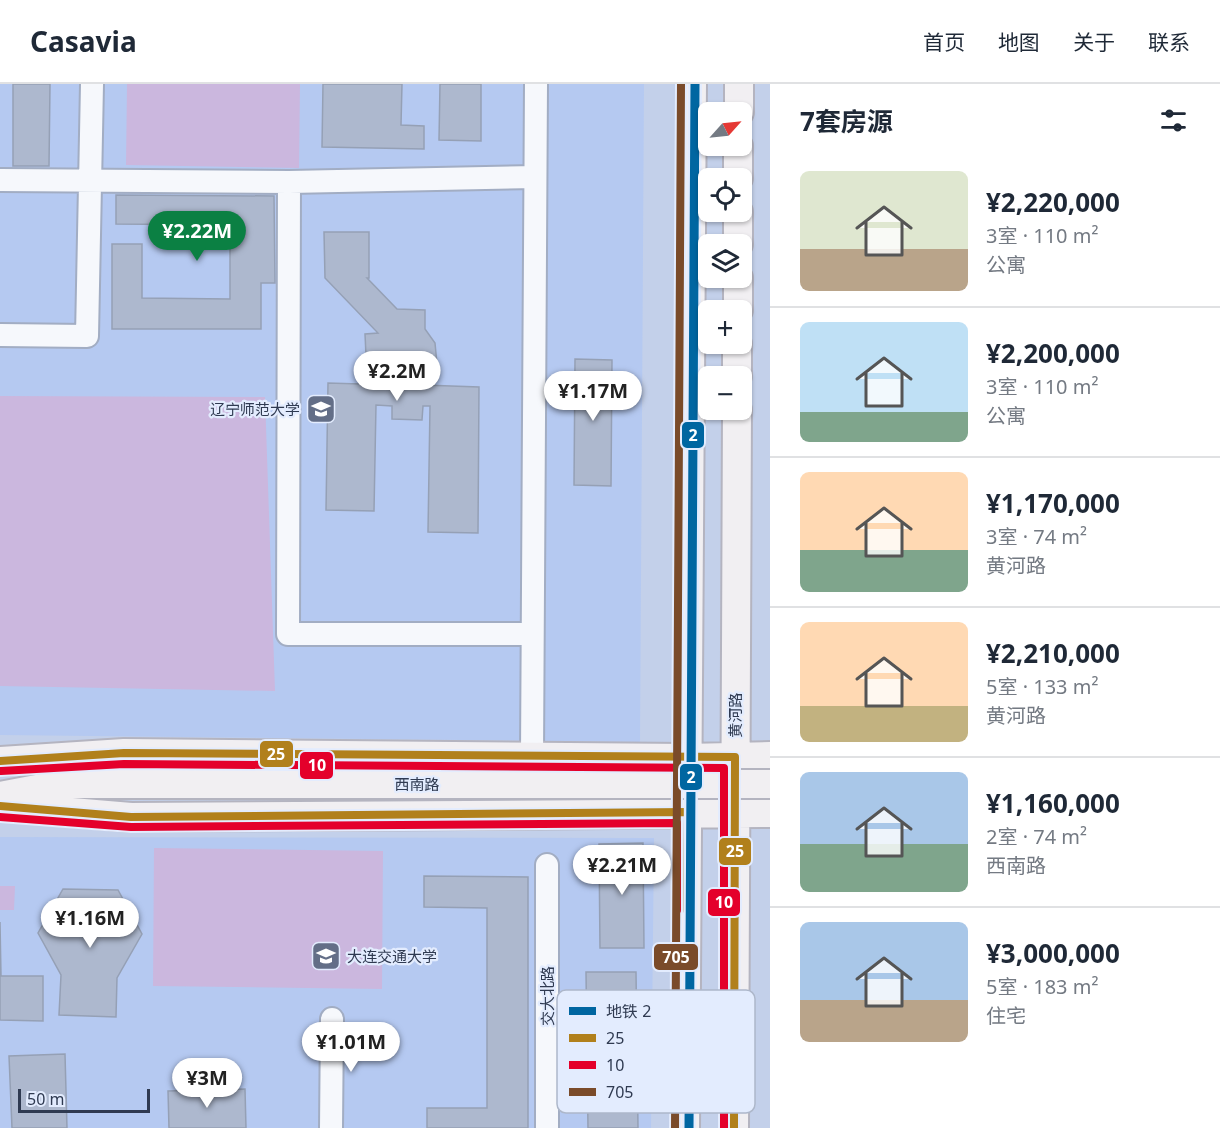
<!DOCTYPE html>
<html lang="zh">
<meta charset="utf-8">
<style>
:root{--surface:#fff;--page:#f2f2f3;--text:#1f2937;--muted:#747a83;--line:#e0e1e3;--accent:#0b8043}
body{margin:0;font-family:"Noto Sans","Noto Sans SC",sans-serif;background:var(--page);color:var(--text);height:100vh;display:flex;flex-direction:column;font-size:22px;white-space:nowrap}
*{box-sizing:border-box;margin:0}
p{font-size:20px;color:var(--muted)}
.icon{flex:none;width:33px;height:33px;fill:none;stroke:currentColor;stroke-width:2;stroke-linecap:round;stroke-linejoin:round}
.map{position:relative;flex:1;overflow:hidden}
.details{display:flex;flex-direction:column;background:var(--surface);width:450px}
.details>*{flex:none}
.needle{width:39px;rotate:63deg}
.buttons{position:absolute;left:698px;top:18px;display:grid;gap:12px}
.buttons a{display:grid;place-items:center;width:54px;height:54px;border-radius:9px;background:var(--surface);box-shadow:0 2px 4px #0004;font-size:30px}
.scale{position:absolute;left:18px;bottom:15px;width:132px;box-sizing:border-box;padding-left:6px;border:3px solid #2f3a51;border-top:0;font-size:16px;line-height:21px;white-space:nowrap;color:#2f3a51;-webkit-text-stroke:4px #e3ecfe;paint-order:stroke}
.price{position:absolute;translate:-50% -51px;padding:0 14px;border-radius:21px;background:#fff;color:#222;font-size:20px;line-height:39px;filter:drop-shadow(0 2px 3px #0008)}
.price::after{content:'';position:absolute;left:50%;top:36px;width:18px;height:14px;margin-left:-9px;background:inherit;clip-path:polygon(0 0,100% 0,50% 100%)}
.price.selected{background:var(--accent);color:#fff}
ul{padding:0;list-style:none}
li{display:flex;align-items:center;gap:18px;height:150px;padding:0 30px}
li+li{border-top:2px solid var(--line)}
li span{display:grid;place-items:center;flex:none;width:168px;height:120px;border-radius:9px;color:#555}
li>.icon{margin-inline-start:auto}
span .icon{width:72px;height:72px;fill:#fffc;stroke-width:1}
li b{font-size:26px}
h2{display:flex;justify-content:space-between;align-items:center;height:72px;padding:0 30px;font-size:26px}
header{display:flex;align-items:center;gap:36px;box-sizing:border-box;height:84px;padding:0 30px;background:var(--surface);border-bottom:2px solid var(--line)}
header strong{font-size:28px}
nav{display:flex;gap:33px;margin-inline-start:auto;font-size:21px}
main{display:flex;flex:1;min-height:0}
.map>svg:first-child{display:block}
</style>
<header>
<strong>Casavia</strong>
<nav><a>首页</a><a>地图</a><a>关于</a><a>联系</a></nav>
</header>
<main>
<div class="map">
<svg width="770" height="1044" viewBox="0 0 770 1044">
<rect width="100%" height="100%" fill="#c3d0ea"/>
<!-- built -->
<path fill="#b5c9f1" d="M0,0H644L640,658L0,651Z
M0,753L654,754L651,1044H0Z"/>
<!-- green -->
<path fill="#cbb7de" d="M127,0H300L299,84L126,81Z
M0,312L265,313L275,607L0,602Z
M154,764L383,767L382,905L153,902Z
M0,802H15L14,826H0Z"/>
<!-- building -->
<path fill="#adb8ce" stroke="#95a0b5" stroke-width="1.5" d="M13,0H50L49,82H13Z
M323,0H402L401,41L424,42V65L322,63Z
M440,0H481V57L439,56Z
M116,111L274,112L275,199H261V245H112V160H142V214L230,215V141L116,140Z
M324,148H369V194H367L397,225L425,226V245L435,259L437,280L423,287V301L479,303L478,449L428,448L430,322H423L422,336L392,335V322L376,321L374,427L326,426L328,299L393,301V292L367,293L365,250L378,249L325,194Z
M575,275L612,276L611,402L574,401Z
M643,759L644,864H600L599,760Z
M424,792L528,793V1044H427V1024H487V824L424,823Z
M63,805L118,806L142,850L117,894L116,933L59,931L61,891L38,849Z
M0,838L1,892H43V937L0,936Z
M586,888H636L638,1044H588Z
M65,970L67,1044H12L9,972Z
M245,1005L246,1044H169L168,1007Z"/>
<g fill="none" stroke-linecap="round" stroke-linejoin="round">
<!-- minor casing -->
<g stroke="#a2adc3" stroke-width="26">
<path id="minor" d="M0,96L289,98
M0,251L87,252L92,0
M532,550H288L289,98L535,93
M532,672L536,0
M547,781V1044
M331,1044L332,935"/>
</g>
<!-- major casing -->
<g stroke="#b4b4c0" stroke-width="32">
<path id="major" d="M739,28V0
M738,94V62
M738,160V128
M738,226V194
M737,292V260
M0,677L124,669L687,674L770,672
M0,712L63,700H127
M0,722L131,733L770,729
M685,1044L692,0
M734,1044L737,326"/>
</g>
<!-- minor -->
<use href="#minor" stroke="#f6f8fc" stroke-width="22"/>
<!-- major -->
<use href="#major" stroke="#f1eff2" stroke-width="28"/>
<!-- major-bridge casing -->
<g stroke="#b4b4c0" stroke-width="32" stroke-linecap="butt">
<path id="major-bridge" d="M127,700H770"/>
</g>
<!-- major-bridge -->
<use href="#major-bridge" stroke="#f1eff2" stroke-width="28"/>
<!-- bus-1 casing -->
<g stroke="#e3ecfe" stroke-width="12">
<path id="bus-1" d="M0,677L124,669L735,673L734,1044
M0,722L131,733L688,728L687,826"/>
</g>
<!-- bus-2 casing -->
<g stroke="#e3ecfe" stroke-width="12">
<path id="bus-2" d="M1,687L124,680L724,684V1044
M0,733L131,743L677,739V826"/>
</g>
<!-- bus-3 casing -->
<g stroke="#e3ecfe" stroke-width="12">
<path id="bus-3" d="M675,1044L681,0"/>
</g>
<!-- bus-1 -->
<use href="#bus-1" stroke="#b1801c" stroke-width="8"/>
<!-- bus-2 -->
<use href="#bus-2" stroke="#e4002b" stroke-width="8"/>
<!-- bus-3 -->
<use href="#bus-3" stroke="#7a4b2a" stroke-width="8"/>
<!-- metro-1 casing -->
<g stroke="#e3ecfe" stroke-width="14">
<path id="metro-1" d="M689,1044L695,0"/>
</g>
<!-- metro-1 -->
<use href="#metro-1" stroke="#0066a1" stroke-width="9"/>
</g>
<!-- icons -->
<defs>
<g id="university-square" transform="scale(1.5)"><rect x="-9" y="-9" width="18" height="18" rx="4" fill="#636e87" stroke="#e3ecfe"/><path d="M0-5L7-2L0 1L-7-2ZM-4 1L0 2.5L4 1V4Q0 6-4 4Z" fill="#fff"/></g>
</defs>
<g fill-rule="evenodd">
<use href="#university-square" x="321" y="325"/>
<use href="#university-square" x="326" y="872"/>
</g>
<g text-anchor="middle" dominant-baseline="central" stroke-width="4.5" stroke-linejoin="round" paint-order="stroke">
<!-- poi labels -->
<g font-size="15" fill="#2f3a51" stroke="#e3ecfe" text-anchor="end">
<text x="300" y="325">辽宁师范大学</text>
<text x="347" y="872" text-anchor="start">大连交通大学</text>
</g>
<!-- street labels -->
<g font-size="15" fill="#2f3a51" stroke="#e3ecfe">
<text transform="translate(735 631) rotate(-90)">黄河路</text>
<text x="417" y="700">西南路</text>
<text transform="translate(547 912) rotate(-90)">交大北路</text>
</g>
</g>
<!-- legend -->
<rect x="557" y="906" width="198" height="123" rx="9" fill="#e3ecfe" stroke="#adb7ca" stroke-width="1.5"/>
<rect x="569" y="923" width="27" height="8" fill="#0066a1"/>
<rect x="569" y="950" width="27" height="8" fill="#b1801c"/>
<rect x="569" y="977" width="27" height="8" fill="#e4002b"/>
<rect x="569" y="1004" width="27" height="8" fill="#7a4b2a"/>
<g font-size="16" fill="#2f3a51">
<text x="606" y="933">地铁 2</text>
<text x="606" y="960">25</text>
<text x="606" y="987">10</text>
<text x="606" y="1014">705</text>
</g>
<g stroke="#e3ecfe" stroke-width="2">
<rect x="681" y="337" width="24" height="28" rx="6" fill="#0066a1"/>
<rect x="259" y="656" width="35" height="28" rx="6" fill="#b1801c"/>
<rect x="299" y="667" width="35" height="29" rx="6" fill="#e4002b"/>
<rect x="679" y="679" width="24" height="28" rx="6" fill="#0066a1"/>
<rect x="718" y="753" width="34" height="29" rx="6" fill="#b1801c"/>
<rect x="707" y="804" width="34" height="29" rx="6" fill="#e4002b"/>
<rect x="653" y="859" width="46" height="28" rx="6" fill="#7a4b2a"/>
</g>
<g font-size="16" text-anchor="middle" font-weight="bold" fill="#fff">
<text x="693" y="357">2</text>
<text x="276" y="676">25</text>
<text x="317" y="687">10</text>
<text x="691" y="699">2</text>
<text x="735" y="773">25</text>
<text x="724" y="824">10</text>
<text x="676" y="879">705</text>
</g>
</svg>
<div class="buttons">
<a><svg class="needle" viewBox="-14 -14 28 28"><path d="M0-13l5 13h-10z" fill="#e53935"/><path d="M0 13l5-13h-10z" fill="#747a83"/></svg></a>
<a><svg class="icon" aria-label="locate" viewBox="0 0 24 24"><circle cx="12" cy="12" r="6"/><path d="M12 2v4M12 18v4M2 12h4M18 12h4"/></svg></a>
<a><svg class="icon" aria-label="layers" viewBox="0 0 24 24"><path d="M12 4l9 5-9 5-9-5zM3 14l9 5 9-5"/></svg></a>
<a>+</a>
<a>−</a>
</div>
<div class="scale">50 m</div>
<b class="price selected" style="left:197px;top:178px">¥2.22M</b>
<b class="price" style="left:397px;top:318px">¥2.2M</b>
<b class="price" style="left:593px;top:338px">¥1.17M</b>
<b class="price" style="left:622px;top:812px">¥2.21M</b>
<b class="price" style="left:90px;top:865px">¥1.16M</b>
<b class="price" style="left:351px;top:989px">¥1.01M</b>
<b class="price" style="left:207px;top:1025px">¥3M</b>
</div>
<section class="details">
<h2>7套房源<svg class="icon" aria-label="filters" viewBox="0 0 24 24"><path d="M4 7h16M4 17h16"/><circle cx="9" cy="7" r="2"/><circle cx="15" cy="17" r="2"/></svg></h2>
<ul>
<li><span style="background:linear-gradient(#dfe7d0 65%,#b9a48a 0)"><svg class="icon" aria-label="home" viewBox="0 0 24 24"><path d="M3 11l9-7 9 7M6 9v11h12V9"/></svg></span><div><b>¥2,220,000</b><p>3室 · 110 m²</p><p>公寓</p></div></li>
<li><span style="background:linear-gradient(#bfe0f5 75%,#7fa58c 0)"><svg class="icon" aria-label="home" viewBox="0 0 24 24"><path d="M3 11l9-7 9 7M6 9v11h12V9"/></svg></span><div><b>¥2,200,000</b><p>3室 · 110 m²</p><p>公寓</p></div></li>
<li><span style="background:linear-gradient(#ffd9b3 65%,#7fa58c 0)"><svg class="icon" aria-label="home" viewBox="0 0 24 24"><path d="M3 11l9-7 9 7M6 9v11h12V9"/></svg></span><div><b>¥1,170,000</b><p>3室 · 74 m²</p><p>黄河路</p></div></li>
<li><span style="background:linear-gradient(#ffd9b3 70%,#c2b280 0)"><svg class="icon" aria-label="home" viewBox="0 0 24 24"><path d="M3 11l9-7 9 7M6 9v11h12V9"/></svg></span><div><b>¥2,210,000</b><p>5室 · 133 m²</p><p>黄河路</p></div></li>
<li><span style="background:linear-gradient(#a9c7e8 60%,#7fa58c 0)"><svg class="icon" aria-label="home" viewBox="0 0 24 24"><path d="M3 11l9-7 9 7M6 9v11h12V9"/></svg></span><div><b>¥1,160,000</b><p>2室 · 74 m²</p><p>西南路</p></div></li>
<li><span style="background:linear-gradient(#a9c7e8 65%,#b9a48a 0)"><svg class="icon" aria-label="home" viewBox="0 0 24 24"><path d="M3 11l9-7 9 7M6 9v11h12V9"/></svg></span><div><b>¥3,000,000</b><p>5室 · 183 m²</p><p>住宅</p></div></li>
</ul>
</section>
</main>
